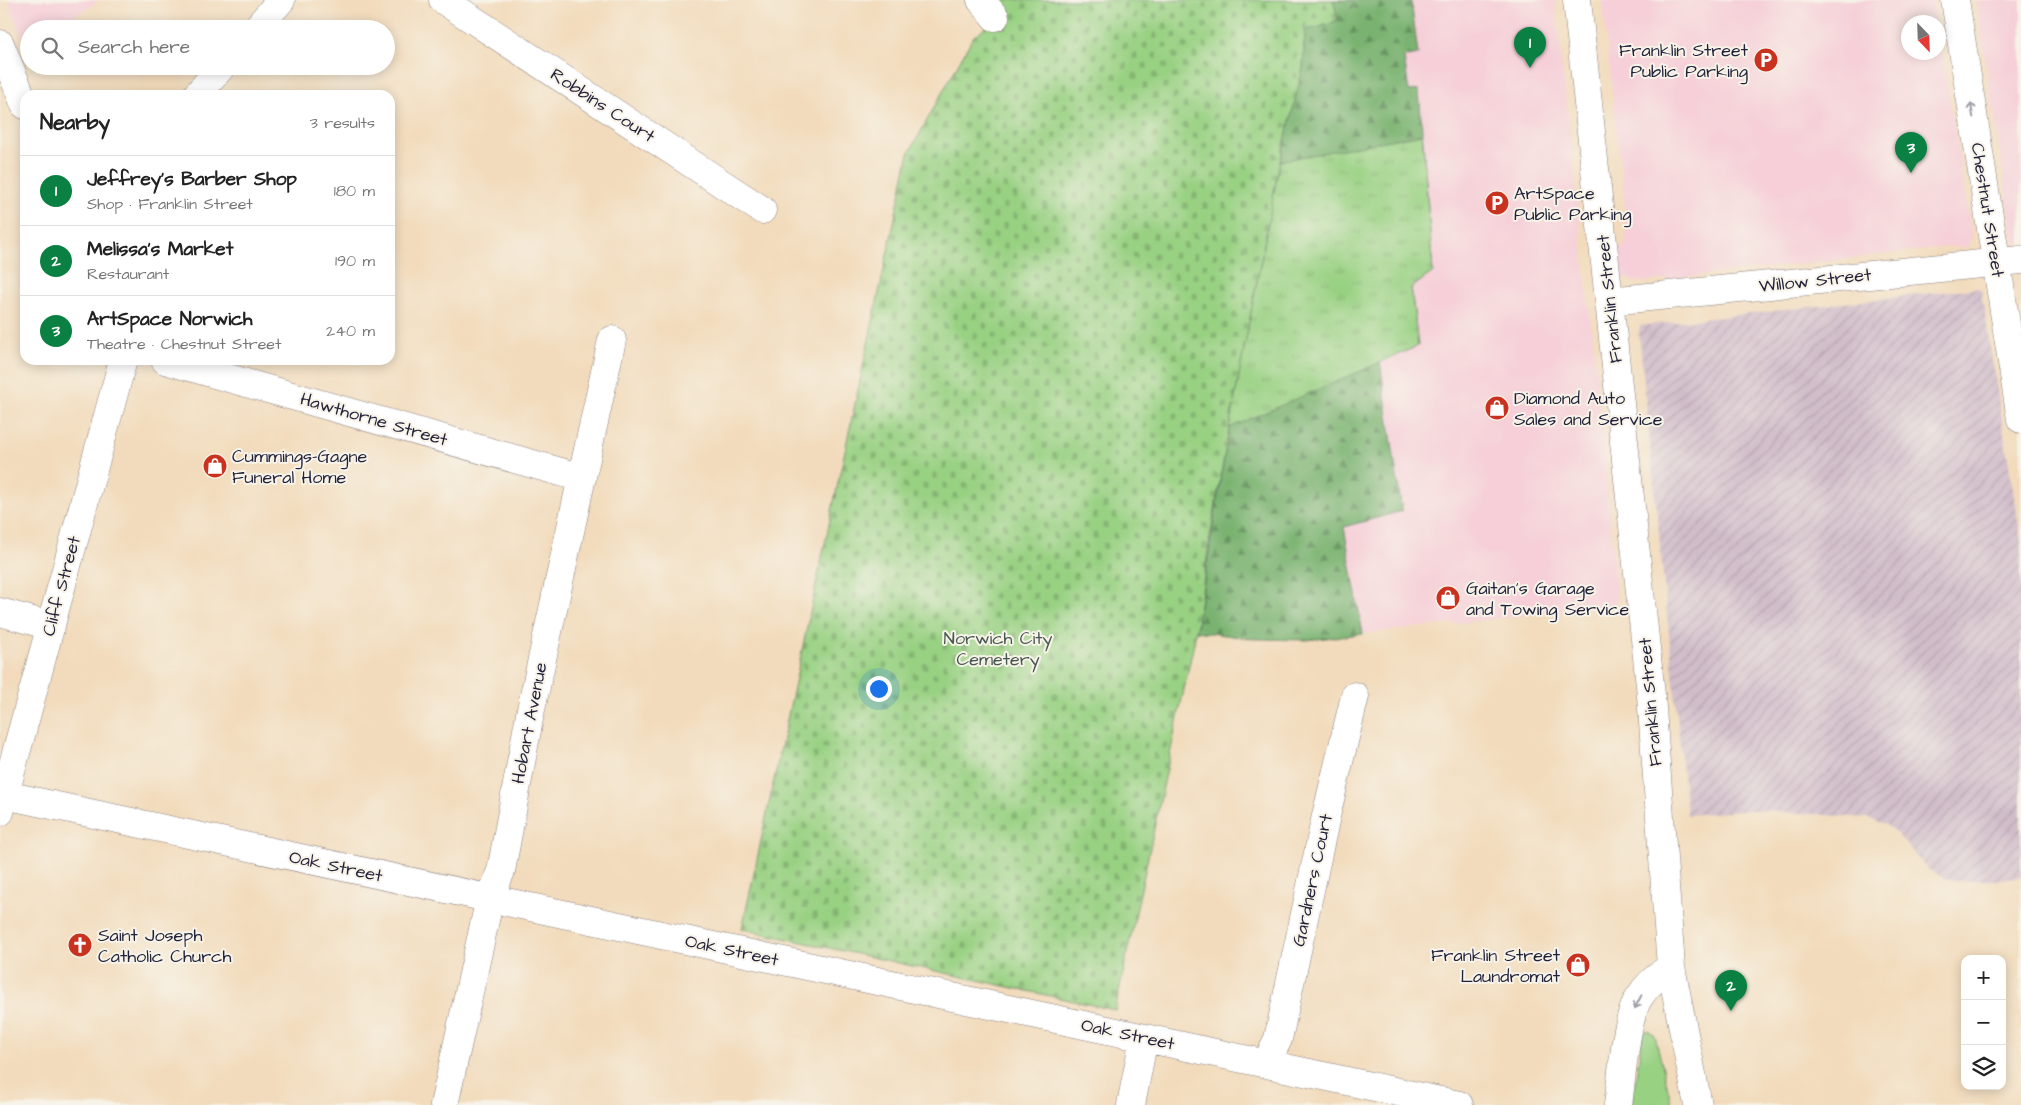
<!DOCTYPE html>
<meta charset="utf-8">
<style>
:root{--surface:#fff;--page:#f6f6f6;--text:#222;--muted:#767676;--line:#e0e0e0;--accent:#0b8043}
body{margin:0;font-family:"Architects Daughter",sans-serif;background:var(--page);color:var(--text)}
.controls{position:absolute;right:15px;bottom:15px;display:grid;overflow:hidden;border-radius:10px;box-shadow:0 2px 12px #0003}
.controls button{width:45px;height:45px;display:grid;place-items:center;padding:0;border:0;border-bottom:1px solid var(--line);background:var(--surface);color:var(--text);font:25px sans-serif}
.compass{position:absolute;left:1901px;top:15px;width:45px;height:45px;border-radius:50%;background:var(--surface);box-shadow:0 2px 12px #0003;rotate:157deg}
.you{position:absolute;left:878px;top:688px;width:18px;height:18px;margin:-12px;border:4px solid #fff;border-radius:50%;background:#1a73e8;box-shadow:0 0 0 8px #1a73e833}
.badge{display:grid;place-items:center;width:32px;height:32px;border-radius:50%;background:var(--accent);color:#fff;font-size:16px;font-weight:700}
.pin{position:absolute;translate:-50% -41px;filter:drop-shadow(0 1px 2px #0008)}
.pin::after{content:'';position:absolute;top:26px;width:18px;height:15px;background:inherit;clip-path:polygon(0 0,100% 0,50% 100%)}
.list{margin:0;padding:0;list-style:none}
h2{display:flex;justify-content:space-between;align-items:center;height:65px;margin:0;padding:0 20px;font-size:21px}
h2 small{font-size:16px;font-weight:400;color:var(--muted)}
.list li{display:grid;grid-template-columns:32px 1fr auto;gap:15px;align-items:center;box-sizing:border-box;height:70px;padding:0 20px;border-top:1px solid var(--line)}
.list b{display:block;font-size:19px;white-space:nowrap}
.list p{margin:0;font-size:16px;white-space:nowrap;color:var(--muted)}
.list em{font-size:16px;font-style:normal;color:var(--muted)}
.icon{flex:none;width:28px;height:28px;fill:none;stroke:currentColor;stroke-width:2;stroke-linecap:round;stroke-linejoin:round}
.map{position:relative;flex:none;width:2021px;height:1105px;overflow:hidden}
.search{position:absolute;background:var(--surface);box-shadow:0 2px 12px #0003;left:20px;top:20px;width:375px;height:55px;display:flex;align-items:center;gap:12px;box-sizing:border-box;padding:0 18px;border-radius:28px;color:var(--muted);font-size:19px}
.panel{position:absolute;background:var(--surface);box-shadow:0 2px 12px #0003;left:20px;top:90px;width:375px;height:275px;border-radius:15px}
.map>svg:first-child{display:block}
.built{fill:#f6cfd8}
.industrial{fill:url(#industrial-furrows)}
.green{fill:#99d183;stroke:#5e7a5f}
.forest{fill:url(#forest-firs);stroke:#4e6a56}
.cemetery{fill:url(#cemetery-stones);stroke:#5e7a5f}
.park{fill:url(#park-tufts);stroke:#5e7a5f}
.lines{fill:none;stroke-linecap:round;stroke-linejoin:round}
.minor-casing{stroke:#8a7e7c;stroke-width:29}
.minor{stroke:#fff;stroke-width:28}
.oneway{stroke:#9c9ca7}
.labels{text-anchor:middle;stroke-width:4;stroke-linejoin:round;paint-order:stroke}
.poi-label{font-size:18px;fill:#22223b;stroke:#f7f3e8;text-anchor:start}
.street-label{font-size:18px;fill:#22223b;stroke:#f7f3e8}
.park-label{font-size:18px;fill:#465751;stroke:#f7f3e8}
</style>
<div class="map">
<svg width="2021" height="1105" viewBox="0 0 2021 1105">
<defs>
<pattern id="industrial-furrows" width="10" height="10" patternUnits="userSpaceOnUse" patternTransform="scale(1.25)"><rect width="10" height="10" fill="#d1bdca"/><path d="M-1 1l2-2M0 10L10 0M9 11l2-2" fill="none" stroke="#b3a2ae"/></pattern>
<pattern id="forest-firs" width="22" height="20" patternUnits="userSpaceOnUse" patternTransform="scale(1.25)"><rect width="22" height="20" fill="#7ab371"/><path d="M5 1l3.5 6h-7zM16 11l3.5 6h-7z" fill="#64915e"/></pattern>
<pattern id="cemetery-stones" width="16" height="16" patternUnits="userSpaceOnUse" patternTransform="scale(1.25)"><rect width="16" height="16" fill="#99d183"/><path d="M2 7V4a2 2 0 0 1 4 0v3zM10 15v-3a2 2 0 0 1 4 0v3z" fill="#84b372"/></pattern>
<pattern id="park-tufts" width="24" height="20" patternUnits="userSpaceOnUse" patternTransform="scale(1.25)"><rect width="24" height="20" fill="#99d183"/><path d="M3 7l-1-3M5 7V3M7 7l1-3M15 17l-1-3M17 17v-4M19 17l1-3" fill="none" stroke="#84b372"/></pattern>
</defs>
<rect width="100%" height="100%" fill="#f7f3e8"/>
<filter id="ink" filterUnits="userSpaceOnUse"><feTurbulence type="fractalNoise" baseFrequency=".02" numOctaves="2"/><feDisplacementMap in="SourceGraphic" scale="10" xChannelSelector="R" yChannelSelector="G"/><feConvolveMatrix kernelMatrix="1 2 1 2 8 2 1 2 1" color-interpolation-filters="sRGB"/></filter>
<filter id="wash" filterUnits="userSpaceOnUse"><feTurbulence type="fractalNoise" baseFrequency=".0096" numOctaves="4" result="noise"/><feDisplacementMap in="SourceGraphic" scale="20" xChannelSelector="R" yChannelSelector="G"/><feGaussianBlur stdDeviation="1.12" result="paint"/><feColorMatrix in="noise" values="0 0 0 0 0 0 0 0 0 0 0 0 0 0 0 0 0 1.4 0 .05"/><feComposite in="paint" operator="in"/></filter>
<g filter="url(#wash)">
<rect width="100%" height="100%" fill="#f2dbbc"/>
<path class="built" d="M 7,0 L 100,0 L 69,19 L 43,29 L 29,29 L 29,34 L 22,37 Z
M 1333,0 L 1555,0 L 1603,434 L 1617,605 L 1307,640 L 1254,639 L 1196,631 L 1210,537 L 1229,428 L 1280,161 L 1303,67 L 1305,30 L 1338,19 Z
M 1602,0 L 1933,0 L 1936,22 L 1908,22 L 1908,52 L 1938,52 L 1939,35 L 1972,236 L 1970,244 L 1965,248 L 1957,246 L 1643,282 L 1634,282 L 1624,277 L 1619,273 L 1617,249 L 1623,247 L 1626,242 L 1625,210 Z
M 1976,0 L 2021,0 L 2021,244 L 2015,243 L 2013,237 Z"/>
<path class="industrial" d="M 1977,288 L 1981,290 L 2021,540 L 2021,876 L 1996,880 L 1959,881 L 1944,878 L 1929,870 L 1896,833 L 1885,824 L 1866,818 L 1756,810 L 1687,815 L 1639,333 L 1640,326 Z"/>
<path class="green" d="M 1649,1031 L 1655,1036 L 1672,1105 L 1631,1105 L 1643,1034 L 1644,1032 Z"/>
<path class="forest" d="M 1333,0 L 1411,0 L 1418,54 L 1404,57 L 1409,91 L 1419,90 L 1433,272 L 1411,288 L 1418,346 L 1380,361 L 1402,511 L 1344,527 L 1363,634 L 1307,640 L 1254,639 L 1196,631 L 1229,428 L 1280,161 L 1303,67 L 1305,30 L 1328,25 L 1338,19 Z"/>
<path class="cemetery" d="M 1001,0 L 1333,0 L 1338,19 L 1328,25 L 1305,30 L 1303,67 L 1280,161 L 1229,428 L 1210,537 L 1194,643 L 1115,1010 L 742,929 L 909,153 L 973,37 L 1007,9 Z"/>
<path class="park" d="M 1422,134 L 1433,272 L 1411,288 L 1418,346 L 1229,428 L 1280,161 Z"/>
</g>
<g filter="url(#ink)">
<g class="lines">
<defs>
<path id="minor" d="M 443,0 L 762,210
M 981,0 L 995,17
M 1577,0 L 1651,695 L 1671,967 L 1698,1105
M 1955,0 L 2021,419
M 256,29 L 281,0
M 0,44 L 25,105
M 197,95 L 222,66
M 1609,301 L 2021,260
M 165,360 L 582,478
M 0,612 L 51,626
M 5,795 L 1459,1105
M 0,812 L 123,360
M 1266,1064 L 1278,1039 L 1326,816 L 1355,696
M 444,1105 L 490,898 L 501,871 L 530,714 L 612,340
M 1131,1105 L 1144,1038
M 1618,1105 C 1622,1077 1625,1023 1638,999 C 1646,986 1658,975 1671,967"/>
</defs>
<use href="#minor" class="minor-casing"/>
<use href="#minor" class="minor"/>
</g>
<defs><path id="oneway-shaft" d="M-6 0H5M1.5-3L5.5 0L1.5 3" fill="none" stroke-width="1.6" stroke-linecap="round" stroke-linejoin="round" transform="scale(1.25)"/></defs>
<g class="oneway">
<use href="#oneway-shaft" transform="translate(1972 110) rotate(-99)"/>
<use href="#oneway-shaft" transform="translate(1638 1002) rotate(117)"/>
</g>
</g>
<defs>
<symbol id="parking-disc" viewBox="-11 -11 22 22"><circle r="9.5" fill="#c8321e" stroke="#f7f3e8"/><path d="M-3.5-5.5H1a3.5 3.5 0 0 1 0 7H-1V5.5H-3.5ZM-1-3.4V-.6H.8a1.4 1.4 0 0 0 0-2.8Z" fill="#fff"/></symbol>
<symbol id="shop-disc" viewBox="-11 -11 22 22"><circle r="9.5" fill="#c8321e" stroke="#f7f3e8"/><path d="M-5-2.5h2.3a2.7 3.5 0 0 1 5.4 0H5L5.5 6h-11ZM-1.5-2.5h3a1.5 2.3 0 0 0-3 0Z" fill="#fff"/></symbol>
<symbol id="church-disc" viewBox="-11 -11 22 22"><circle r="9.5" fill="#c8321e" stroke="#f7f3e8"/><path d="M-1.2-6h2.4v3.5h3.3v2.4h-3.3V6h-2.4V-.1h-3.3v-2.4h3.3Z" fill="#fff"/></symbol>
</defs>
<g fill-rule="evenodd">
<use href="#parking-disc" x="1752" y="46" width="28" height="28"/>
<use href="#parking-disc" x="1483" y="189" width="28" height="28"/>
<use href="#shop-disc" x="1483" y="394" width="28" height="28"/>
<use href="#shop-disc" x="201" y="452" width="28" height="28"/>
<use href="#shop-disc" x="1434" y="584" width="28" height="28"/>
<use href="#church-disc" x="66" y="931" width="28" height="28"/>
<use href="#shop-disc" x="1564" y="951" width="28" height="28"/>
</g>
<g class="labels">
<g class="poi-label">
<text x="1748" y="56" text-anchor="end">Franklin Street<tspan x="1748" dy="21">Public Parking</tspan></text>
<text x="1514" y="199">ArtSpace<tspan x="1514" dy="21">Public Parking</tspan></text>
<text x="1514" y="404">Diamond Auto<tspan x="1514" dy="21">Sales and Service</tspan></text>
<text x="232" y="462">Cummings–Gagne<tspan x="232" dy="21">Funeral Home</tspan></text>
<text x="1466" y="594">Gaitan's Garage<tspan x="1466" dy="21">and Towing Service</tspan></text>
<text x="98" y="941">Saint Joseph<tspan x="98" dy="21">Catholic Church</tspan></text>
<text x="1560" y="961" text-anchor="end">Franklin Street<tspan x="1560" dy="21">Laundromat</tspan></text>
</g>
<g class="street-label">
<text transform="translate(603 105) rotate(33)" y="6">Robbins Court</text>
<text transform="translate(1988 210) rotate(81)" y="6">Chestnut Street</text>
<text transform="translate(1815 280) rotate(-6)" y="6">Willow Street</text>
<text transform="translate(1609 299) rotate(-96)" y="6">Franklin Street</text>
<text transform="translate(374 419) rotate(16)" y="6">Hawthorne Street</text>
<text transform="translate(61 586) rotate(-75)" y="6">Cliff Street</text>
<text transform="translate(1650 702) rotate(-95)" y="6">Franklin Street</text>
<text transform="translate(529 723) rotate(-79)" y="6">Hobart Avenue</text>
<text transform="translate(336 866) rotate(12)" y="6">Oak Street</text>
<text transform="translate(1312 880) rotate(-78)" y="6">Gardners Court</text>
<text transform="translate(732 950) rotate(12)" y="6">Oak Street</text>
<text transform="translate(1128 1034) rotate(12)" y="6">Oak Street</text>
</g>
<g class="park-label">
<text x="998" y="644">Norwich City<tspan x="998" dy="21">Cemetery</tspan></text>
</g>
</g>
</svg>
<div class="controls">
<button>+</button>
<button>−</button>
<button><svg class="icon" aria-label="layers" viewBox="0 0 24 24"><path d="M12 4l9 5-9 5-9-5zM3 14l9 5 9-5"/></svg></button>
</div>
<svg class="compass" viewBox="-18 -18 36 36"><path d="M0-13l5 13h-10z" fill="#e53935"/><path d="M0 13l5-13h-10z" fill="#767676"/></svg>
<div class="you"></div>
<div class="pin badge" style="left:1530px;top:68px">1</div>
<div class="pin badge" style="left:1731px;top:1011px">2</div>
<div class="pin badge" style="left:1911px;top:173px">3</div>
<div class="search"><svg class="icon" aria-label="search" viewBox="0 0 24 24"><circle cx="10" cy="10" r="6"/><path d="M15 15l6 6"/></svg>Search here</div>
<section class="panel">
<h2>Nearby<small>3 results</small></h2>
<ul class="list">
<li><span class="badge">1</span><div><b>Jeffrey's Barber Shop</b><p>Shop · Franklin Street</p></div><em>180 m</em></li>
<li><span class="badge">2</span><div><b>Melissa's Market</b><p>Restaurant</p></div><em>190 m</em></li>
<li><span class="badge">3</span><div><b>ArtSpace Norwich</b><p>Theatre · Chestnut Street</p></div><em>240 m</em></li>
</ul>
</section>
</div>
